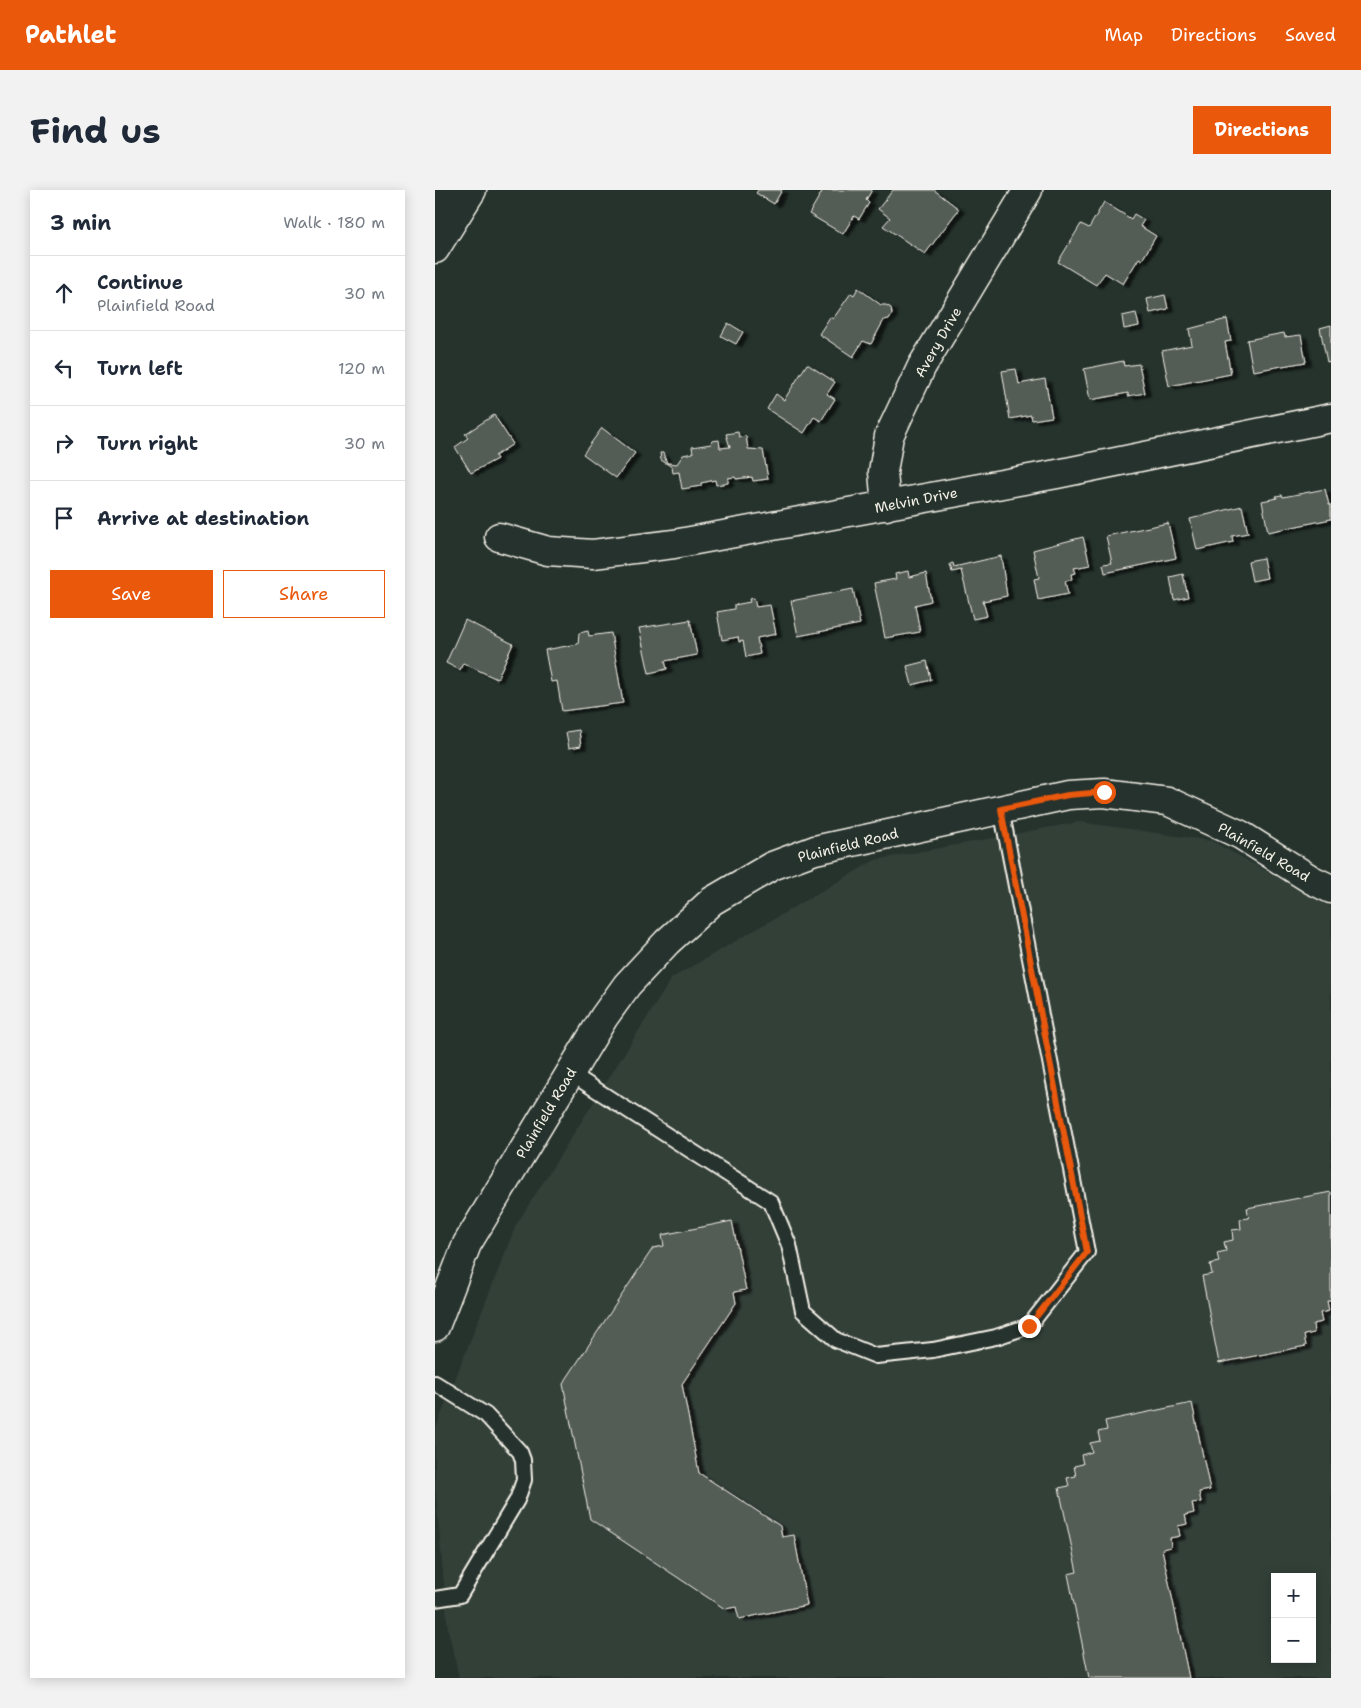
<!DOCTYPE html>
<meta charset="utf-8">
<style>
:root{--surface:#fff;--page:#f2f2f3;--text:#1f2937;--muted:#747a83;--line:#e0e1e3;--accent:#ea580c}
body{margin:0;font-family:"Shantell Sans",sans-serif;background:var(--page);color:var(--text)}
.controls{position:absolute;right:15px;bottom:15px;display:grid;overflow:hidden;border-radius:0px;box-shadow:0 2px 12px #0003}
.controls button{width:45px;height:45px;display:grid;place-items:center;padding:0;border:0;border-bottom:1px solid var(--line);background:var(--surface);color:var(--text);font:25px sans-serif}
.stop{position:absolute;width:15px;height:15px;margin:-11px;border:4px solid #ea580c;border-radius:50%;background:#fff}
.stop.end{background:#ea580c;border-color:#fff;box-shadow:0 1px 5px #0008}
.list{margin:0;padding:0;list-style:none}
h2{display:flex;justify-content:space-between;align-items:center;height:65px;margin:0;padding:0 20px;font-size:21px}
h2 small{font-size:16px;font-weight:400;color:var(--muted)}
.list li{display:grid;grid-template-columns:32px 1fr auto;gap:15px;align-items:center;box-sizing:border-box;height:75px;padding:0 20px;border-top:1px solid var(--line)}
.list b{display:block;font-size:19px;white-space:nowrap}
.list p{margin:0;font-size:16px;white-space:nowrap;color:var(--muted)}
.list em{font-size:16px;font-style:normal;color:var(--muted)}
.actions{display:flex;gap:10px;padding:15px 20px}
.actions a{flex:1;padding:11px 0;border:1px solid var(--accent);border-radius:0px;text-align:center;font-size:18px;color:var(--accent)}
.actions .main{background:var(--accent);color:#fff}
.icon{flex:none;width:28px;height:28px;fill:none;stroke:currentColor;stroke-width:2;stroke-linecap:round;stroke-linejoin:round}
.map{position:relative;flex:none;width:896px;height:1488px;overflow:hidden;border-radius:0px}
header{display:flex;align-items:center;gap:30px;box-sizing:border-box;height:70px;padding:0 25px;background:var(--accent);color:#fff}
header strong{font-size:24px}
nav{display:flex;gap:28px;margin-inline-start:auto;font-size:18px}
.intro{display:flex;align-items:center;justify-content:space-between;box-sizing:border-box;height:120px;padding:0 30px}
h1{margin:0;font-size:35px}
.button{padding:12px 22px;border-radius:0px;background:var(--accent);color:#fff;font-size:18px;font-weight:700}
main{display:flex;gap:30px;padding:0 30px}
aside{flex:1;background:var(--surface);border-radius:0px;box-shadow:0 2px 12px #0003}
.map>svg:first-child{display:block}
.built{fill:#333f39;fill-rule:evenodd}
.building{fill:#525c55;stroke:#f4f1e8;filter:url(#shadow)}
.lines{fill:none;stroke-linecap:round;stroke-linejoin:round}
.lane-casing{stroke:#f4f1e8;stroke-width:18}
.street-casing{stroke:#f4f1e8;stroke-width:31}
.highway-casing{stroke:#f4f1e8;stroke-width:31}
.lane{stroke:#26332d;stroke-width:14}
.street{stroke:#26332d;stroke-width:28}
.highway{stroke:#26332d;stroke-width:28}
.route{stroke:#ea580c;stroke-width:6}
.labels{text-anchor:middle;stroke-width:4.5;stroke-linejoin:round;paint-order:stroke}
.street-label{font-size:14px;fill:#f4f1e8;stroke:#26332d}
</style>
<header>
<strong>Pathlet</strong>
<nav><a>Map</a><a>Directions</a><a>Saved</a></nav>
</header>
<div class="intro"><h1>Find us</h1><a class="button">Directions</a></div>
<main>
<aside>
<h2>3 min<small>Walk · 180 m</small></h2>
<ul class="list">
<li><svg class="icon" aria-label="ahead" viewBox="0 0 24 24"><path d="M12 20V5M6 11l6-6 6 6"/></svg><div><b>Continue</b><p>Plainfield Road</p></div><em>30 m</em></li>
<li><svg class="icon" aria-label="left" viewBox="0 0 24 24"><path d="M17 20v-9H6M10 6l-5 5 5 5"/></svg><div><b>Turn left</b></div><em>120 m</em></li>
<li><svg class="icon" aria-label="right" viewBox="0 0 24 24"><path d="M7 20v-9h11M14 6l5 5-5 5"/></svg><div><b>Turn right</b></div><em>30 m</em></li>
<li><svg class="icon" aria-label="arrive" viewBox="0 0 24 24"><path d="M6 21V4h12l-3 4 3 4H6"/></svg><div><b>Arrive at destination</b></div></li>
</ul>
<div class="actions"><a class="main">Save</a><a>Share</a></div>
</aside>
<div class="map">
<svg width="896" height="1488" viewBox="0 0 896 1488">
<defs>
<filter id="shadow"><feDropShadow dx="5.5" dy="3" stdDeviation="1" flood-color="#0009"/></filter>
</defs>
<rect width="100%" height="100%" fill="#26332d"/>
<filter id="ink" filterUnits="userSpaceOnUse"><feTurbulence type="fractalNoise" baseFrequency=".02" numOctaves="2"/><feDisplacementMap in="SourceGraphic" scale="10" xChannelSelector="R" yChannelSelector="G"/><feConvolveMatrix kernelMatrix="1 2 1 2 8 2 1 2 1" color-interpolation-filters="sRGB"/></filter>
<g filter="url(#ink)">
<path class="built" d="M 644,632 L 777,651 L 896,717 L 896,1488 L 24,1488 L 13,1439 L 0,1293 L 0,1240 L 81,1035 L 237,788 L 440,670 ZM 840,1387 L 877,1387 L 877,1469 L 840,1469 Z"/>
<path class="building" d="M 323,0 L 347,0 L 339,14 L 321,3 Z
M 388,0 L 437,0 L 431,10 L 434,13 L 424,29 L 419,26 L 408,44 L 374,24 Z
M 458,0 L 499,0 L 524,19 L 490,64 L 448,36 L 455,28 L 443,19 Z
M 669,12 L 696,29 L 699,24 L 709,30 L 705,36 L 721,46 L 707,70 L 704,68 L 688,94 L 670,83 L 661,95 L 623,72 L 646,34 L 654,38 Z
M 423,98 L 446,115 L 451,115 L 456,118 L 457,124 L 454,129 L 449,130 L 436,154 L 428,151 L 418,167 L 384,144 L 395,127 L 398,129 L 416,103 L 419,105 Z
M 730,105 L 733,119 L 715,123 L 712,109 Z
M 701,123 L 704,136 L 689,139 L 687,126 Z
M 792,129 L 796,151 L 790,152 L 796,184 L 734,196 L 727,161 L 757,155 L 754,139 Z
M 293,133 L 308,142 L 301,154 L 286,146 Z
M 896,135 L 896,171 L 892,172 L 885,138 Z
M 849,143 L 850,147 L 866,145 L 871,172 L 818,181 L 812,150 Z
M 688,171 L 689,176 L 704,174 L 710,203 L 693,206 L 693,203 L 655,210 L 649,179 Z
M 372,174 L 400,192 L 392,204 L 400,209 L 386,231 L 379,227 L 369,243 L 332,219 L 341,204 L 349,210 Z
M 581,179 L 584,194 L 610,189 L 617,227 L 597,230 L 596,225 L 575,229 L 567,181 Z
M 59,225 L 78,254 L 60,266 L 62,269 L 36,283 L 20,257 L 33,248 L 30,244 Z
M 167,238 L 200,263 L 181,288 L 148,264 Z
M 303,242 L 304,247 L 311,246 L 313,259 L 328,260 L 333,289 L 318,291 L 317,287 L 301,289 L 300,287 L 293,288 L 293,293 L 281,295 L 280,290 L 266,293 L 266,296 L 247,299 L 244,282 L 238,283 L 237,277 L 226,270 L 225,263 L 228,263 L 232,273 L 242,274 L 248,265 L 258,263 L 257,257 L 276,254 L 277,251 L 284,250 L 285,258 L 295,257 L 291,244 Z
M 890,299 L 894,315 L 896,315 L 896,329 L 833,342 L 827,311 L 842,308 L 841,306 L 847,305 L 848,307 Z
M 807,316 L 813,343 L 797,346 L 798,352 L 762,360 L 755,329 Z
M 733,333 L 741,368 L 670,383 L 668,374 L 677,373 L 671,346 Z
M 648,347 L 655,375 L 639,378 L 641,383 L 636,384 L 637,390 L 630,391 L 633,404 L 603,410 L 599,389 L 604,388 L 598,360 Z
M 566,366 L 572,406 L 548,411 L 552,426 L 538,429 L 526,380 L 517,382 L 515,374 L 518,373 L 519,377 Z
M 828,368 L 832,388 L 817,391 L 813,371 Z
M 473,381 L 474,387 L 491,383 L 496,411 L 480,415 L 485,442 L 450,448 L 439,393 L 461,389 L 460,384 Z
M 748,384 L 753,407 L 739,410 L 735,387 Z
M 418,399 L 425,434 L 363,446 L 356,411 Z
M 319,408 L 321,417 L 335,415 L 341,444 L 322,448 L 325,464 L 311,467 L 308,451 L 304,452 L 303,447 L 287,450 L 282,422 L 299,419 L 299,415 L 315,412 L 314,409 Z
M 30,430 L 78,454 L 62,489 L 28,473 L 25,480 L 11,473 Z
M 255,430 L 262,465 L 230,471 L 232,479 L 214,483 L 204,438 Z
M 153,441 L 154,446 L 176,443 L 188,513 L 127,521 L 122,491 L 116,492 L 110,460 L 143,454 L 144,443 Z
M 492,471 L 496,490 L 477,495 L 472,476 Z
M 144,540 L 146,556 L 134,558 L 131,542 Z
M 896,1002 L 896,1111 L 892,1111 L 894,1121 L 885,1123 L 887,1132 L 878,1134 L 879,1143 L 869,1145 L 871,1156 L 784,1173 L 767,1086 L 777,1084 L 775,1074 L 784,1072 L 782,1063 L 791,1061 L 789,1052 L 798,1050 L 797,1040 L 806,1039 L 805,1029 L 814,1028 L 812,1018 Z
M 297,1031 L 311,1100 L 299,1102 L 301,1113 L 247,1194 L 264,1283 L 345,1336 L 347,1347 L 359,1345 L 372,1415 L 304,1429 L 301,1417 L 290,1419 L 155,1329 L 128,1194 L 218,1058 L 229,1056 L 227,1045 Z
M 757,1213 L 775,1300 L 764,1302 L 766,1312 L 757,1313 L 759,1323 L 750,1325 L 752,1334 L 743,1336 L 745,1346 L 735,1348 L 736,1357 L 727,1359 L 754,1488 L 654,1488 L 633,1384 L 642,1382 L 624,1298 L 634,1296 L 632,1288 L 641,1286 L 639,1276 L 648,1274 L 646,1265 L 657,1262 L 655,1253 L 665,1251 L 663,1242 L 672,1240 L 670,1231 Z"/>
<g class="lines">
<defs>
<path id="lane" d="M 135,883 L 336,1012 L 354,1055 L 368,1121 L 401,1150 L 441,1166 L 498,1160 L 561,1147 L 594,1136 L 652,1062 L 566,619
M 0,1193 L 51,1225 L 85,1262 L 88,1270 L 89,1290 L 82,1310 L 25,1405 L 0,1409"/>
<path id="street" d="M 451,316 L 448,282 L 454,246 L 487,176 L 593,0
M 64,347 L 113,361 L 158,364 L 239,354 L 622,284 L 896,228
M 0,1137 L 32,1054 L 169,827 L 192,795 L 232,752 L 277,711 L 337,676 L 380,660 L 633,605 L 669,603 L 732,611 L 806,645 L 877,690 L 896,699"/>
<path id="highway" d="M 0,23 L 12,0
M 0,59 L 37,0"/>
</defs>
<use href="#lane" class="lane-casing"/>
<use href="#street" class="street-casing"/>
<use href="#highway" class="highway-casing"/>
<use href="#lane" class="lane"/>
<use href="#street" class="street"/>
<use href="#highway" class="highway"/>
</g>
</g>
<g class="lines" filter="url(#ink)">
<path class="route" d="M 594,1136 L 652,1062 L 566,619 L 633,605 L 669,602"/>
</g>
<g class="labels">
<g class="street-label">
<text transform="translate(503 152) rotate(-60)" y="5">Avery Drive</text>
<text transform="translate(481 310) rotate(-11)" y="5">Melvin Drive</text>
<text transform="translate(413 655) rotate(-14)" y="5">Plainfield Road</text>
<text transform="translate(829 662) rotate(30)" y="5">Plainfield Road</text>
<text transform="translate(111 923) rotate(-59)" y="5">Plainfield Road</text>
</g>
</g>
</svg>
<div class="controls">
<button>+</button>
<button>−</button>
</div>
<div class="stop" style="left:669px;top:602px"></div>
<div class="stop end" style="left:594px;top:1136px"></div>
</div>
</main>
